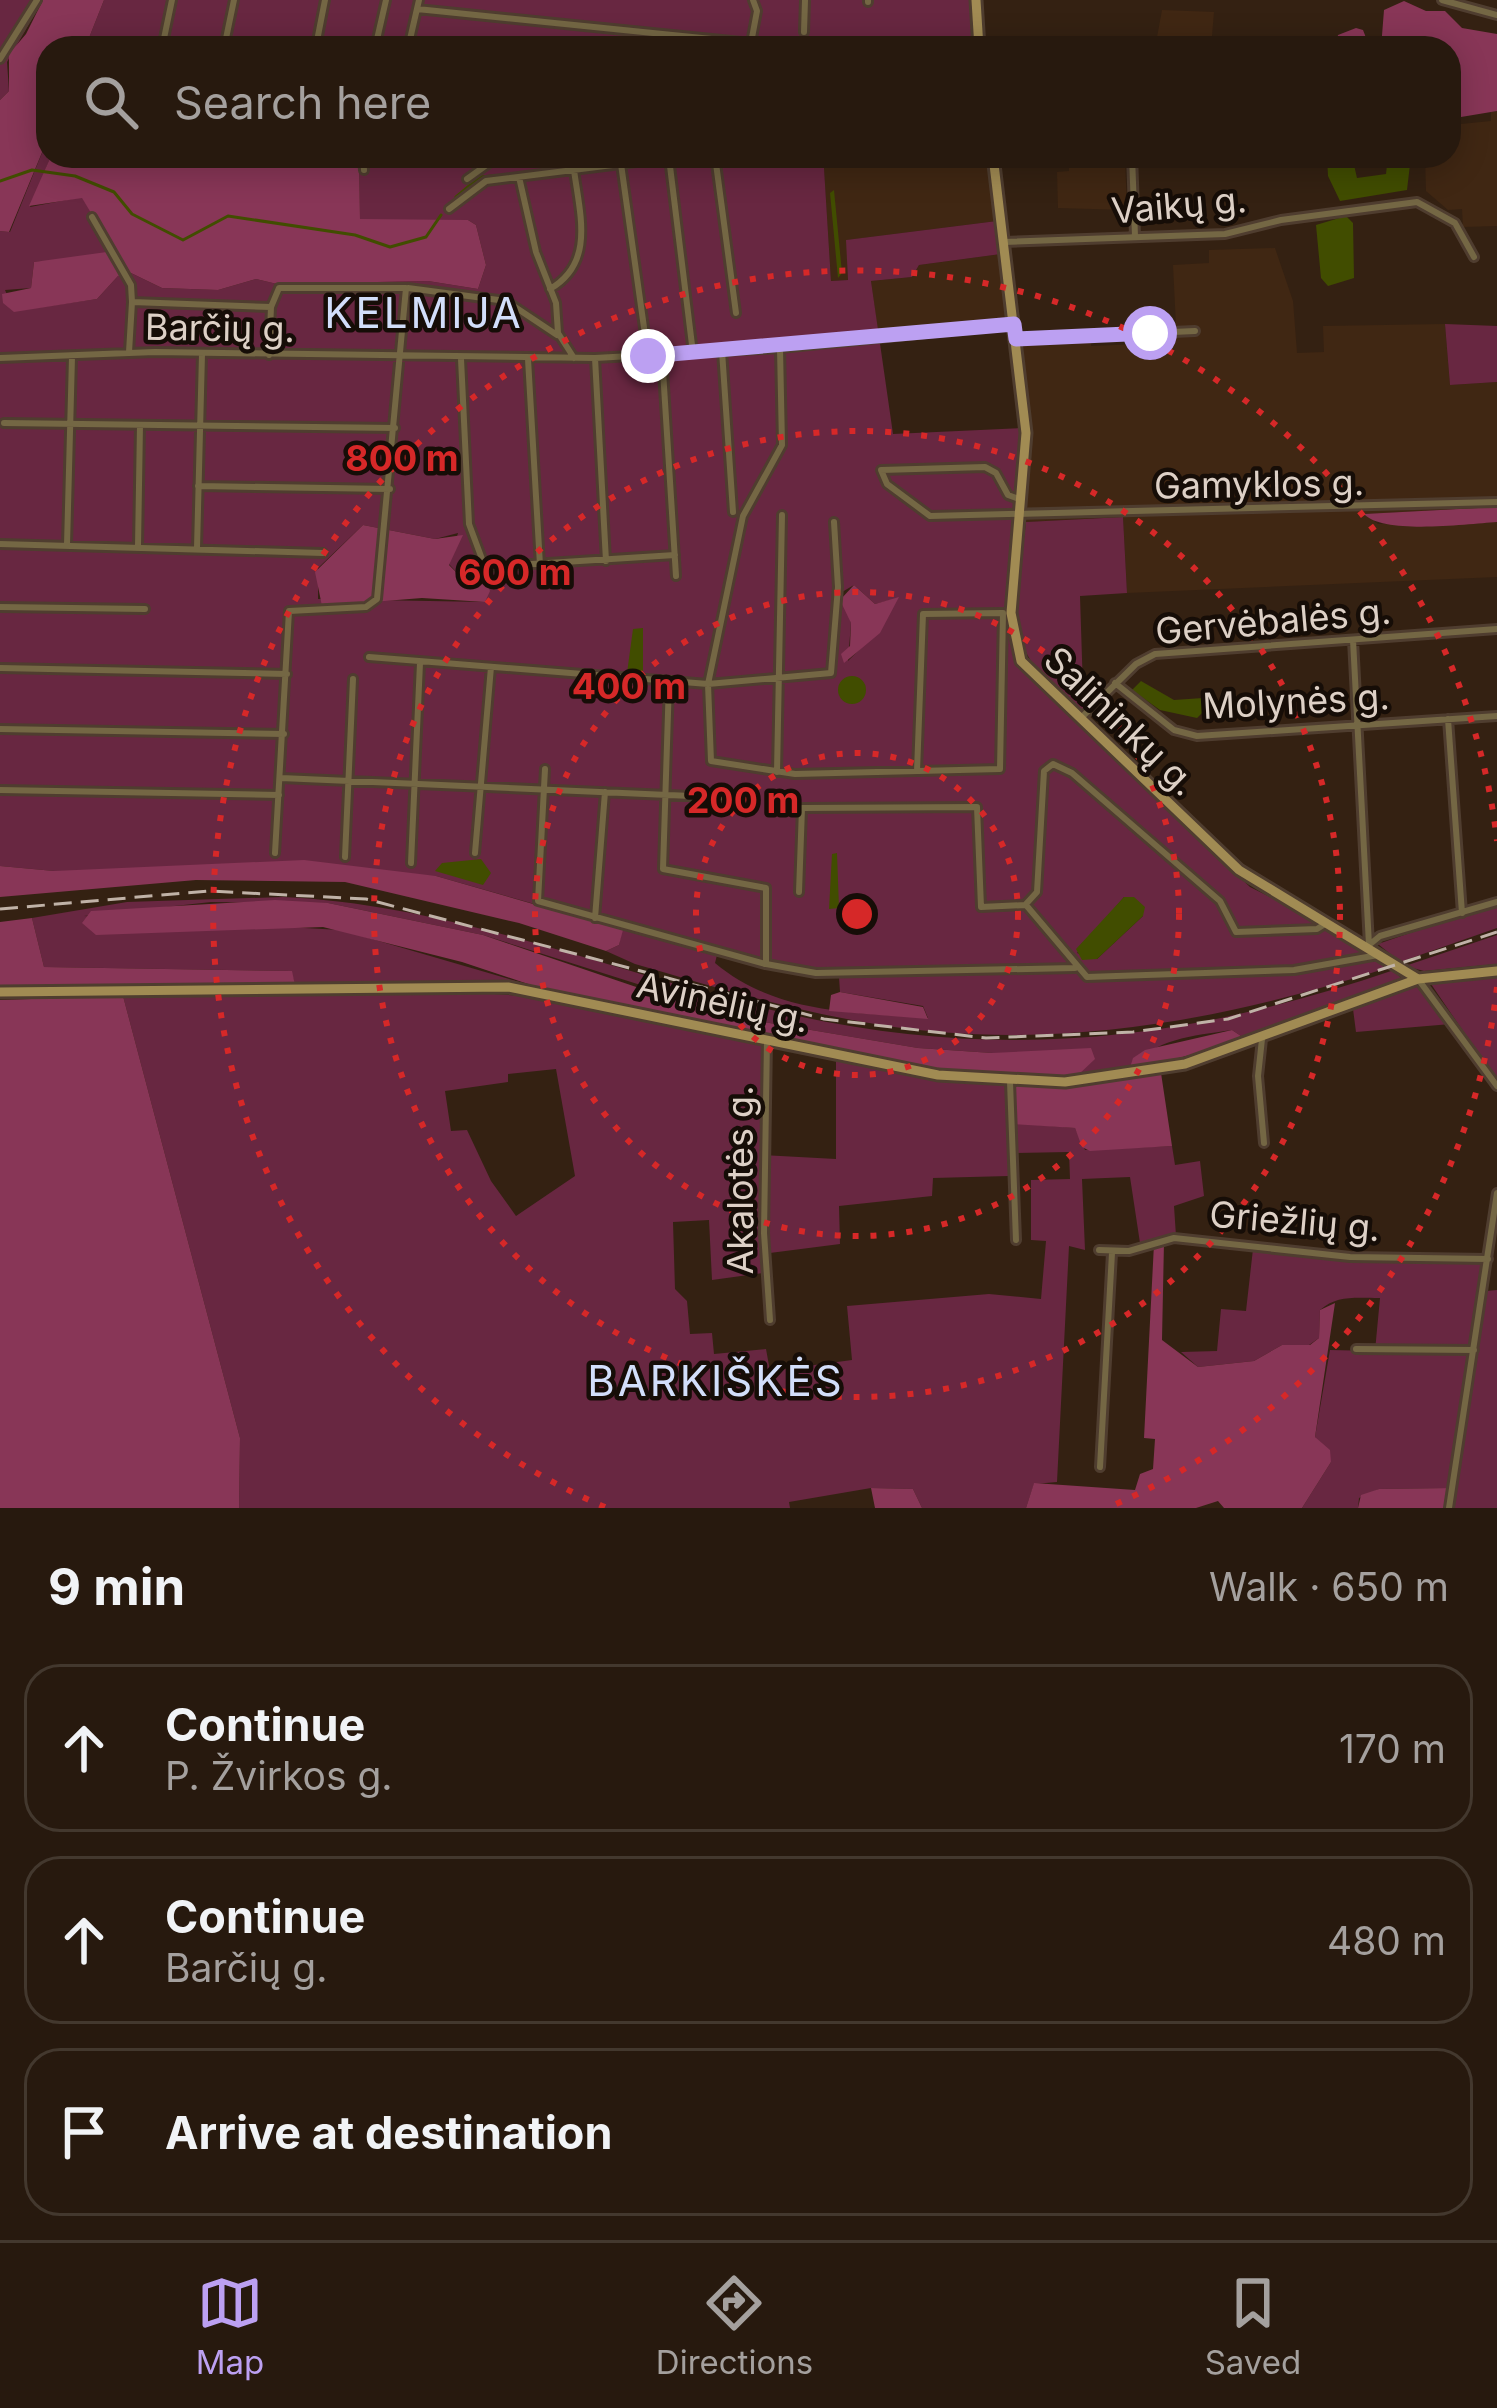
<!DOCTYPE html>
<meta charset="utf-8">
<style>
:root{--surface:#27190e;--page:#33261c;--text:#f1f3f6;--muted:#a4a09e;--line:#43382e;--accent:#bca0f2}
body{margin:0;font-family:Inter,sans-serif;background:var(--page);color:var(--text)}
.stop{position:absolute;width:36px;height:36px;margin:-27px;border:9px solid #bca0f2;border-radius:50%;background:#fff}
.stop.end{background:#bca0f2;border-color:#fff;box-shadow:0 3px 12px #0008}
.list{margin:0;padding:0;list-style:none}
h2{display:flex;justify-content:space-between;align-items:center;height:156px;margin:0;padding:0 48px;font-size:51px}
h2 small{font-size:39px;font-weight:400;color:var(--muted)}
.list li{display:grid;grid-template-columns:78px 1fr auto;gap:36px;align-items:center;box-sizing:border-box;height:168px;margin:0 24px 24px;padding:0 24px;border:3px solid var(--line);border-radius:36px}
.list b{display:block;font-size:45px;white-space:nowrap}
.list p{margin:0;font-size:39px;white-space:nowrap;color:var(--muted)}
.list em{font-size:39px;font-style:normal;color:var(--muted)}
.icon{flex:none;width:66px;height:66px;fill:none;stroke:currentColor;stroke-width:2;stroke-linecap:round;stroke-linejoin:round}
.map{position:relative;flex:none;width:1497px;height:1508px;overflow:hidden}
.search{position:absolute;background:var(--surface);box-shadow:0 6px 30px #0003;left:36px;right:36px;top:36px;height:132px;display:flex;align-items:center;gap:30px;box-sizing:border-box;padding:0 42px;border-radius:36px;color:var(--muted);font-size:45px}
.sheet{height:732px;background:var(--surface)}
nav{display:flex;justify-content:space-around;align-items:center;box-sizing:border-box;height:168px;border-top:3px solid var(--line);background:var(--surface);font-size:33px;color:var(--muted)}
nav a{display:grid;justify-items:center;gap:6px}
nav .on{color:var(--accent)}
.map>svg:first-child{display:block}
.built{fill:#402713}
.green{fill:#682741;fill-rule:evenodd}
.forest{fill:#883657}
.water{fill:#414d00}
.lines{fill:none;stroke-linecap:round;stroke-linejoin:round}
.stream{stroke:#414d00;stroke-width:3}
.minor-casing{stroke:#4f3d2f;stroke-width:12}
.secondary-casing{stroke:#4f3d2f;stroke-width:15}
.minor{stroke:#746744;stroke-width:6}
.secondary{stroke:#a18b53;stroke-width:9}
.rail{stroke:#c0b2a7;stroke-width:3;stroke-dasharray:18 9;stroke-linecap:butt}
.route{stroke:#bca0f2;stroke-width:15}
.ring{fill:none;stroke:#d62828;stroke-width:6;stroke-dasharray:6 12}
.labels{text-anchor:middle;stroke-width:9;stroke-linejoin:round;paint-order:stroke}
.street-label{font-size:36px;fill:#ddd0c6;stroke:#160d07}
.quarter-label{font-size:42px;letter-spacing:3px;fill:#d2defa;stroke:#160d07}
.centre{fill:#d62828;stroke:#160d07;stroke-width:6}
.ring-label{font-size:36px;text-anchor:middle;font-weight:bold;fill:#d62828;stroke:#160d07;stroke-width:9;stroke-linejoin:round;paint-order:stroke}
</style>
<div class="map">
<svg width="1497" height="1508" viewBox="0 0 1497 1508">
<rect width="100%" height="100%" fill="#342112"/>
<path class="built" d="M 1162,10 L 1214,12 L 1211,48 L 1155,48 Z
M 1497,111 L 1497,226 L 1463,227 L 1462,209 L 1448,210 L 1426,191 L 1425,156 L 1449,156 L 1451,125 L 1491,121 L 1491,112 Z
M 803,156 L 989,156 L 997,221 L 847,240 L 848,280 L 831,281 L 824,169 L 803,168 Z
M 1125,156 L 1127,210 L 1058,208 L 1057,172 L 1069,171 L 1069,159 Z
M 1275,248 L 1293,301 L 1297,353 L 1324,352 L 1323,326 L 1445,324 L 1450,385 L 1497,382 L 1497,507 L 1365,514 L 1378,524 L 1497,522 L 1497,577 L 1127,593 L 1123,517 L 1026,522 L 1031,443 L 1023,345 L 1091,339 L 1091,346 L 1139,344 L 1138,328 L 1176,326 L 1173,265 L 1209,263 L 1209,250 Z
M 1001,254 L 1008,315 L 1003,321 L 878,333 L 871,281 L 912,277 L 919,265 Z"/>
<path class="green" d="M 0,0 L 43,0 L 7,62 L 9,91 L 0,100 Z
M 104,0 L 970,0 L 975,48 L 145,48 L 100,39 L 96,48 L 85,48 Z
M 48,138 L 51,156 L 30,207 L 82,197 L 115,249 L 103,257 L 34,262 L 31,288 L 5,290 L 14,311 L 97,299 L 118,276 L 131,273 L 162,288 L 218,290 L 256,279 L 277,284 L 428,281 L 478,289 L 486,265 L 476,225 L 468,220 L 360,220 L 359,156 L 803,156 L 804,168 L 824,168 L 831,281 L 848,280 L 846,240 L 997,221 L 1001,254 L 919,265 L 912,277 L 871,281 L 893,434 L 1022,428 L 1010,636 L 1025,673 L 1250,887 L 1357,941 L 1390,967 C 1223,1021 1051,1053 875,1024 C 794,1011 714,987 635,964 L 606,951 L 619,945 L 622,929 L 436,876 L 54,871 L 0,866 L 0,231 L 10,232 ZM 363,525 L 435,539 L 458,533 L 449,564 L 460,576 L 489,582 L 485,602 L 318,599 L 318,568 ZM 854,585 L 875,604 L 891,600 L 883,626 L 848,661 L 851,623 L 842,592 ZM 1124,897 L 1143,916 L 1097,959 L 1077,953 ZM 717,955 L 839,977 L 840,992 L 923,1006 L 928,1018 C 852,1012 776,1014 715,963 Z
M 1445,324 L 1497,326 L 1497,382 L 1450,385 Z
M 1123,517 L 1127,593 L 1080,596 L 1084,721 C 1001,643 1014,629 1026,522 Z
M 283,897 C 440,904 592,963 743,1003 C 976,1064 1168,1047 1394,970 L 1401,978 L 1247,1040 L 1232,1030 C 1192,1036 1154,1038 1129,1071 L 1076,1077 L 992,1053 L 918,1048 L 751,1020 L 483,935 L 328,903 L 211,902 L 84,916 L 341,930 L 540,988 L 479,983 L 295,985 L 291,971 L 44,967 L 32,918 L 127,902 Z
M 1497,903 L 1497,928 L 1400,962 L 1378,944 Z
M 1497,935 L 1497,964 L 1424,971 L 1405,966 Z
M 1497,975 L 1497,1081 L 1431,984 Z
M 1416,986 L 1451,1024 L 1356,1032 L 1353,1009 Z
M 431,990 L 557,998 L 765,1042 L 762,1155 L 836,1159 L 836,1057 L 920,1075 L 1012,1086 L 1013,1123 L 1075,1128 L 1085,1150 L 1172,1146 L 1175,1165 L 1200,1161 L 1204,1196 L 1174,1206 L 1176,1236 L 1140,1243 L 1130,1177 L 1082,1179 L 1085,1250 L 1069,1246 L 1057,1482 L 1034,1484 L 1026,1508 L 922,1508 L 913,1489 L 871,1488 L 789,1502 L 790,1508 L 239,1508 L 240,1438 L 123,996 ZM 556,1069 L 575,1176 L 516,1216 L 491,1181 L 467,1130 L 451,1131 L 445,1091 L 508,1082 L 508,1074 ZM 1069,1152 L 1070,1179 L 1031,1180 L 1031,1240 L 1046,1241 L 1041,1299 L 989,1294 L 847,1306 L 852,1360 L 770,1371 L 766,1349 L 714,1354 L 712,1333 L 690,1334 L 687,1301 L 675,1289 L 673,1222 L 709,1220 L 712,1280 L 763,1273 L 762,1254 L 840,1244 L 839,1206 L 932,1196 L 933,1178 L 1009,1176 L 1009,1153 Z
M 1253,1249 L 1484,1262 L 1450,1488 L 1379,1489 L 1359,1498 L 1358,1508 L 1302,1508 L 1331,1462 L 1315,1437 L 1330,1350 L 1375,1351 L 1380,1298 C 1355,1298 1337,1295 1320,1310 L 1319,1338 L 1309,1345 L 1282,1345 L 1254,1361 L 1198,1367 L 1181,1352 L 1217,1351 L 1221,1309 L 1246,1311 Z
M 1497,1290 L 1497,1508 L 1451,1508 L 1486,1291 Z"/>
<path class="forest" d="M 43,0 L 104,0 L 85,48 L 48,48 L 48,138 L 9,232 L 0,231 L 0,100 L 9,91 L 9,54 L 26,34 Z
M 1404,1 L 1426,11 L 1445,11 L 1462,28 L 1497,34 L 1497,111 L 1455,118 L 1452,141 L 1449,48 L 1381,48 L 1384,10 Z
M 1356,28 L 1363,30 L 1370,48 L 1335,48 L 1338,35 Z
M 51,156 L 359,156 L 360,219 L 468,220 L 476,225 L 486,265 L 478,289 L 428,281 L 277,284 L 256,279 L 218,290 L 162,288 L 131,273 L 118,276 L 97,299 L 14,312 L 3,303 L 2,294 L 31,288 L 34,262 L 114,251 L 82,198 L 29,206 Z
M 1497,507 L 1497,522 C 1467,524 1383,535 1364,514 Z
M 363,525 L 435,539 L 463,535 L 449,565 L 460,576 L 485,578 L 490,591 L 485,602 L 422,598 L 322,606 L 315,572 Z
M 854,585 L 875,604 L 899,597 L 880,633 L 844,663 L 841,654 L 850,646 L 851,623 L 840,600 Z
M 304,860 L 436,876 L 623,930 L 619,945 L 606,951 L 519,923 L 345,882 L 196,880 L 0,897 L 0,866 L 54,871 Z
M 275,900 L 328,903 L 483,935 L 651,992 L 695,996 L 751,1020 L 918,1048 L 992,1053 L 1091,1048 L 1095,1059 L 1076,1077 L 935,1071 L 540,988 L 462,962 L 323,927 L 96,935 L 82,923 L 91,911 Z
M 32,918 L 44,967 L 292,971 L 295,985 L 0,986 L 0,922 Z
M 840,992 L 923,1007 L 928,1019 L 829,1011 L 831,995 Z
M 123,996 L 240,1438 L 239,1508 L 0,1508 L 0,1000 Z
M 1232,1030 L 1247,1040 L 1129,1071 L 1133,1058 L 1145,1050 Z
M 1161,1073 L 1172,1146 L 1090,1151 L 1082,1147 L 1075,1128 L 1013,1124 L 1012,1086 L 1095,1083 Z
M 1164,1242 L 1162,1340 L 1198,1367 L 1254,1361 L 1282,1345 L 1310,1345 L 1319,1338 L 1320,1310 L 1335,1303 L 1315,1437 L 1330,1450 L 1331,1462 L 1302,1508 L 1224,1508 L 1218,1501 L 1196,1508 L 1026,1508 L 1034,1483 L 1135,1490 L 1140,1474 L 1153,1469 L 1155,1439 L 1144,1438 L 1154,1244 Z
M 871,1488 L 913,1489 L 922,1508 L 875,1508 Z
M 1450,1488 L 1446,1508 L 1358,1508 L 1361,1495 L 1379,1489 Z"/>
<path class="water" d="M 1327,156 L 1352,156 L 1357,178 L 1386,174 L 1388,156 L 1411,156 L 1407,190 L 1340,201 L 1328,176 Z
M 834,190 L 842,273 L 838,278 L 830,193 Z
M 1346,216 L 1353,223 L 1354,278 L 1328,286 L 1321,278 L 1316,225 Z
M 643,628 L 643,672 L 627,673 L 633,629 Z
M838 690a14 14 0 1 1 28 0a14 14 0 1 1-28 0Z
M 1141,681 L 1174,700 L 1203,698 L 1208,707 L 1197,718 L 1160,710 L 1132,690 Z
M 837,853 L 839,908 L 829,909 L 832,854 Z
M 481,859 L 491,873 L 483,885 L 435,871 L 442,863 Z
M 1124,897 L 1134,897 L 1145,907 L 1143,916 L 1097,959 L 1082,960 L 1076,949 Z"/>
<g class="lines">
<path class="stream" d="M 529,173 L 650,156
M 0,181 L 32,170 L 75,176 L 114,192 L 132,214 L 183,240 L 228,216 L 355,235 L 390,247 L 426,237 L 441,215
M 456,197 L 480,177 L 519,174"/>
<defs>
<path id="minor" d="M 1442,0 L 1497,15
M 868,2 L 868,0
M 417,9 L 751,43 L 751,48
M 804,32 L 805,0
M 751,43 L 757,11 L 753,0
M 316,46 L 325,0
M 162,48 L 172,0
M 224,48 L 234,0
M 375,48 L 386,0
M 408,48 L 419,0
M 0,59 L 37,0
M 363,156 L 364,170
M 715,156 L 736,313
M 1132,156 L 1135,236
M 669,158 L 693,353
M 621,164 L 648,356
M 519,177 L 536,252 L 556,303 L 558,333 L 574,358
M 467,179 L 499,156
M 449,209 L 486,181 L 684,156
M 92,217 L 131,285 L 132,302 L 271,307 L 279,288 L 406,288 L 377,599 L 366,607 L 289,611 L 275,853
M 1004,242 L 1225,234 L 1281,220 L 1417,202 L 1455,223 L 1474,257
M 408,288 L 506,301 L 557,335
M 550,289 C 595,263 580,215 574,170
M 1016,339 L 1195,331
M 722,351 L 733,512
M 129,352 L 132,302
M 269,355 L 271,307
M 662,355 L 676,576
M 0,358 L 155,352 L 595,358 L 780,348 L 1014,324
M 595,358 L 606,561
M 461,359 L 469,524 L 485,567 L 675,555
M 528,359 L 540,565
M 4,423 L 395,428
M 198,486 L 390,489
M 1019,499 L 1008,495 L 996,473 L 985,467 L 881,470 L 887,484 L 930,516 L 1497,502
M 834,522 L 838,587 L 831,673 L 708,684 L 711,761 L 795,774 L 1000,769 L 1003,613
M 0,544 L 323,553
M 67,545 L 72,357
M 138,546 L 140,425
M 197,548 L 202,354
M 0,607 L 145,609
M 1353,640 L 1369,945
M 369,657 L 708,684 L 743,516 L 782,445 L 780,348
M 0,668 L 287,674
M 669,682 L 663,869 L 766,888 L 766,964 L 816,973 L 1075,968
M 1115,683 L 1174,730 L 1197,736 L 1497,716
M 1082,717 L 1136,664 L 1155,654 L 1497,629
M 1448,719 L 1462,913
M 0,729 L 284,734
M 545,769 L 538,901 L 765,964
M 917,771 L 923,614 L 1002,613
M 777,772 L 782,515
M 281,778 L 737,798
M 0,790 L 279,795
M 475,853 L 491,667
M 345,857 L 353,679
M 411,863 L 420,663
M 799,892 L 802,808 L 977,807 L 981,907 L 1026,905 L 1087,977 L 1294,970 L 1378,955
M 1026,904 L 1037,892 L 1044,771 L 1053,764 L 1072,773 L 1220,901 L 1236,932 L 1317,929 L 1325,924
M 595,918 L 605,792
M 1369,945 L 1380,936 L 1497,902
M 1418,979 L 1497,1086
M 767,1039 L 764,1233 L 770,1320
M 1262,1039 L 1258,1076 L 1264,1143
M 1010,1082 L 1016,1240
M 1099,1250 L 1129,1251 L 1174,1238 L 1350,1257 L 1488,1259
M 1356,1349 L 1474,1350
M 1100,1467 L 1112,1253
M 1449,1508 L 1497,1193"/>
<path id="secondary" d="M 976,0 L 979,48
M 993,156 L 1026,433 L 1011,613 L 1021,661 L 1239,870 L 1418,979
M 0,992 L 508,987 L 938,1075 L 1065,1082 L 1185,1064 L 1418,979 L 1497,971"/>
</defs>
<use href="#minor" class="minor-casing"/>
<use href="#secondary" class="secondary-casing"/>
<use href="#minor" class="minor"/>
<use href="#secondary" class="secondary"/>
<path class="rail" d="M 0,909 L 208,891 L 366,899 L 824,1019 L 986,1038 L 1133,1032 L 1228,1019 L 1497,932"/>
</g>
<g class="lines">
<path class="route" d="M 648,356 L 1014,324 L 1016,339 L 1150,333"/>
</g>
<g class="ring">
<circle cx="857" cy="914" r="161"/>
<circle cx="857" cy="914" r="322"/>
<circle cx="857" cy="914" r="483"/>
<path d="M1497 987A644 644 0 0 1 1109 1507M605 1507A644 644 0 1 1 1497 841"/>
</g>
<g class="labels">
<g class="street-label">
<text transform="translate(1179 205) rotate(-5)" y="13">Vaikų g.</text>
<text transform="translate(220 328) rotate(1)" y="13">Barčių g.</text>
<text transform="translate(1259 484) rotate(-1)" y="13">Gamyklos g.</text>
<text transform="translate(1273 621) rotate(-5)" y="13">Gervėbalės g.</text>
<text transform="translate(1296 701) rotate(-3)" y="13">Molynės g.</text>
<text transform="translate(1121 721) rotate(44)" y="13">Salininkų g.</text>
<text transform="translate(723 1002) rotate(12)" y="13">Avinėlių g.</text>
<text transform="translate(740 1180) rotate(-90)" y="13">Akalotės g.</text>
<text transform="translate(1295 1221) rotate(5)" y="13">Griežlių g.</text>
</g>
<g class="quarter-label">
<text x="424" y="328">KELMIJA</text>
<text x="716" y="1396">BARKIŠKĖS</text>
</g>
</g>
<circle cx="857" cy="914" r="18" class="centre"/>
<g class="ring-label">
<text x="402" y="471">800 m</text>
<text x="515" y="585">600 m</text>
<text x="629" y="699">400 m</text>
<text x="743" y="813">200 m</text>
</g>
</svg>
<div class="stop" style="left:1150px;top:333px"></div>
<div class="stop end" style="left:648px;top:356px"></div>
<div class="search"><svg class="icon" aria-label="search" viewBox="0 0 24 24"><circle cx="10" cy="10" r="6"/><path d="M15 15l6 6"/></svg>Search here</div>
</div>
<section class="sheet">
<h2>9 min<small>Walk · 650 m</small></h2>
<ul class="list">
<li><svg class="icon" aria-label="ahead" viewBox="0 0 24 24"><path d="M12 20V5M6 11l6-6 6 6"/></svg><div><b>Continue</b><p>P. Žvirkos g.</p></div><em>170 m</em></li>
<li><svg class="icon" aria-label="ahead" viewBox="0 0 24 24"><path d="M12 20V5M6 11l6-6 6 6"/></svg><div><b>Continue</b><p>Barčių g.</p></div><em>480 m</em></li>
<li><svg class="icon" aria-label="arrive" viewBox="0 0 24 24"><path d="M6 21V4h12l-3 4 3 4H6"/></svg><div><b>Arrive at destination</b></div></li>
</ul>
</section>
<nav>
<a class="on"><svg class="icon" aria-label="map" viewBox="0 0 24 24"><path d="M3 6l6-2 6 2 6-2v14l-6 2-6-2-6 2zM9 4v14M15 6v14"/></svg>Map</a>
<a><svg class="icon" aria-label="directions" viewBox="0 0 24 24"><path d="M12 3l9 9-9 9-9-9zM9 14v-3h6M13 9l2 2-2 2"/></svg>Directions</a>
<a><svg class="icon" aria-label="saved" viewBox="0 0 24 24"><path d="M7 4h10v16l-5-4-5 4z"/></svg>Saved</a>
</nav>
